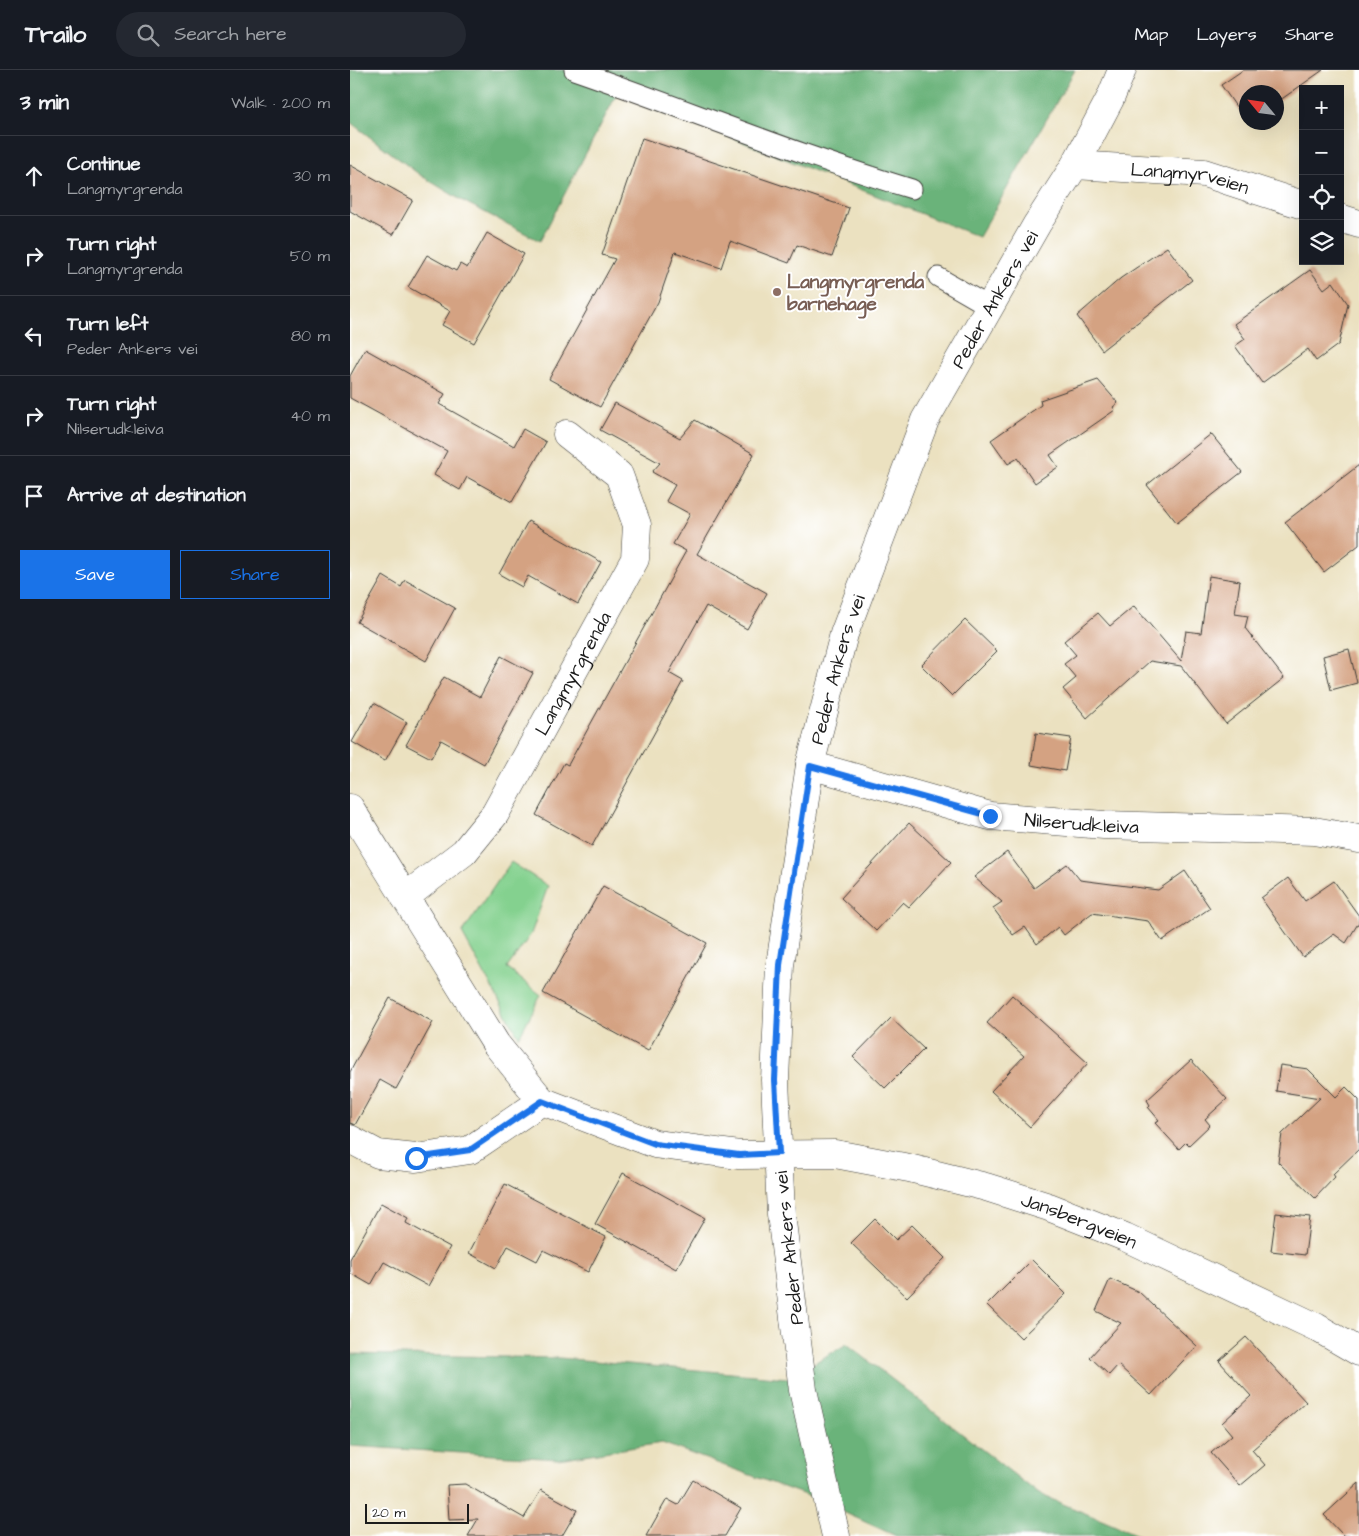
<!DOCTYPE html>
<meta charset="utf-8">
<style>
:root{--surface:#171b24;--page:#242831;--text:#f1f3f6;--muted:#9ea1a6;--line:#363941;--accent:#1a73e8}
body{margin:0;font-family:"Architects Daughter",sans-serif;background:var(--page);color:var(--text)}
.controls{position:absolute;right:15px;top:15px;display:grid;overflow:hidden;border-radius:0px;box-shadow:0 5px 20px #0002}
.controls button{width:45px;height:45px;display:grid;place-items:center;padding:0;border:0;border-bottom:1px solid var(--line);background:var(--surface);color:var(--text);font:25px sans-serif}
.compass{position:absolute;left:889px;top:15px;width:45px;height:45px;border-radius:50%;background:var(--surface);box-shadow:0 5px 20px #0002;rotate:299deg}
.scale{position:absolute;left:15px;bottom:12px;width:104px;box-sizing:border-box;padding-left:5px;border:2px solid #1c1c1c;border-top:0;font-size:14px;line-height:18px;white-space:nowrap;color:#1c1c1c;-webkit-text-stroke:4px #fff;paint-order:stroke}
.stop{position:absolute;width:15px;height:15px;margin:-11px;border:4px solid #1a73e8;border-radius:50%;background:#fff}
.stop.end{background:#1a73e8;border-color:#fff;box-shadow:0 1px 5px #0008}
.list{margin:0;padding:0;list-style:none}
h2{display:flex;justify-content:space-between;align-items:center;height:65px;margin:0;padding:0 20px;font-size:21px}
h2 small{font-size:16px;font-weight:400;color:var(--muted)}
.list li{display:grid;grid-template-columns:32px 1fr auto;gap:15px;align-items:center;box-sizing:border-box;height:80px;padding:0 20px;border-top:1px solid var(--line)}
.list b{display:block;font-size:19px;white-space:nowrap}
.list p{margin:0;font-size:16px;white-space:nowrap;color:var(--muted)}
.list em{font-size:16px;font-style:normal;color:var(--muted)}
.actions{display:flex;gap:10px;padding:15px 20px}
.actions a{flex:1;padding:11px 0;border:1px solid var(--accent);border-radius:0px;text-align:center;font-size:18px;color:var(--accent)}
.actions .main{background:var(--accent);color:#fff}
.icon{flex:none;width:28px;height:28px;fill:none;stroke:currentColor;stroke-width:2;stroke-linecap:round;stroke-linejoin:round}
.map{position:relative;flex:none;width:1009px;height:1466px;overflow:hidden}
header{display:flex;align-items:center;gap:30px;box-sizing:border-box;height:70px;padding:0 25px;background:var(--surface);border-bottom:1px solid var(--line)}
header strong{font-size:24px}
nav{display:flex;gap:28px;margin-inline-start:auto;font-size:18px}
.search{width:350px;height:45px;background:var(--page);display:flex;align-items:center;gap:12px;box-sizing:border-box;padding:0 18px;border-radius:28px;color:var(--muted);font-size:19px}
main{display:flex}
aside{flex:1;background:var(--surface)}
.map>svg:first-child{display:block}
.green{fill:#84d18f;stroke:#507656}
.forest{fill:#6bb37a;stroke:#44684b}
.building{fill:#d4a282}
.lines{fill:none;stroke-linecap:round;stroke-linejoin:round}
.service-casing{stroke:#3b3a35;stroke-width:21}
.minor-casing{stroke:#3b3a35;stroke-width:29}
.service{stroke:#fff;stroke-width:19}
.minor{stroke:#fff;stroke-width:28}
.route{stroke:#1a73e8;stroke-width:6}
.education-dot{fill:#8d6e63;stroke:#fff;stroke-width:2}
.labels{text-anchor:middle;stroke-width:4;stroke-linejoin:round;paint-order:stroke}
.street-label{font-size:19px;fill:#1c1c1c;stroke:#fff}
.education-label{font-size:19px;font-weight:bold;fill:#785e54;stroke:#fff;text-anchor:start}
</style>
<header>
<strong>Trailo</strong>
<div class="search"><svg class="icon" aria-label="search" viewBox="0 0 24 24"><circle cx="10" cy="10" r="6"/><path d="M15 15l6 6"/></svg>Search here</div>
<nav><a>Map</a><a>Layers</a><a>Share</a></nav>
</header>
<main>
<aside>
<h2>3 min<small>Walk · 200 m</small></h2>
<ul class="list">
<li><svg class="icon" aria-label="ahead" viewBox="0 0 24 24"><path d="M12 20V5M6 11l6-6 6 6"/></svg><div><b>Continue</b><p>Langmyrgrenda</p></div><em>30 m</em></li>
<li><svg class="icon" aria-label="right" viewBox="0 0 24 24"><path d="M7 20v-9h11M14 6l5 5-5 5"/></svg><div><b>Turn right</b><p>Langmyrgrenda</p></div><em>50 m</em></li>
<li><svg class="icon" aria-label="left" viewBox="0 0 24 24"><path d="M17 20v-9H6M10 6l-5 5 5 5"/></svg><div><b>Turn left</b><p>Peder Ankers vei</p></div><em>80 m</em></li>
<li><svg class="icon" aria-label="right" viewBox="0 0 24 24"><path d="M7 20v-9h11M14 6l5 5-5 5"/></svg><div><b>Turn right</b><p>Nilserudkleiva</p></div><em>40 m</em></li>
<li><svg class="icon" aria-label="arrive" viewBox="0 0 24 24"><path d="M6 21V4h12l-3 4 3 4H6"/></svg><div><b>Arrive at destination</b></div></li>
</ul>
<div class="actions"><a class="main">Save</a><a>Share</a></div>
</aside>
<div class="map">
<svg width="1009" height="1466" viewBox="0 0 1009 1466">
<rect width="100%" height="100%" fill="#fff"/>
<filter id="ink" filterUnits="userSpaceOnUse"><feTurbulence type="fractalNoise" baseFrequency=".02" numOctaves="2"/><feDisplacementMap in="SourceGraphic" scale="10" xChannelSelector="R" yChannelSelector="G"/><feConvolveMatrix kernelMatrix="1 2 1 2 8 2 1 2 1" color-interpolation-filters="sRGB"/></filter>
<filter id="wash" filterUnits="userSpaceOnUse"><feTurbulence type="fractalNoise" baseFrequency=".0096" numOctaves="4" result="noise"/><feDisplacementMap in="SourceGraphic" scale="20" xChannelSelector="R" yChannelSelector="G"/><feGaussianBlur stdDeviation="1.12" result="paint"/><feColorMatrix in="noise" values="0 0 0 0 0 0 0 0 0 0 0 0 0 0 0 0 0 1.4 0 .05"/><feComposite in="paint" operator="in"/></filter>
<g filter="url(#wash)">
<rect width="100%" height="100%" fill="#ebe1c0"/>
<path class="green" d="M 161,792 L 198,816 L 181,864 L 157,898 L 191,925 L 169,967 L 112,863 Z"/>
<path class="forest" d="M 0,0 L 725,0 L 629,167 L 268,22 L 190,171 L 111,130 L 70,105 L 0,52 Z
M 497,1274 L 689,1424 L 790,1466 L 546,1466 L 458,1426 L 312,1373 L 208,1389 L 0,1376 L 0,1284 L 210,1288 L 438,1308 Z"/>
<g id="blocks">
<path class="building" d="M 893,0 L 973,0 L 926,33 L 926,22 L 896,22 L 896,51 L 871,15 Z
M 292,68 L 499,138 L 482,187 L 447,175 L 439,193 L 380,171 L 371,198 L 325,182 L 308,232 L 250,337 L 199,309 L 265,189 L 252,185 Z
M 0,95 L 63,130 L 43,165 L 0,141 Z
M 137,163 L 174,184 L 124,273 L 92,255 L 100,241 L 58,217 L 77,185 L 106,201 L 110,194 L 117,198 Z
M 817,177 L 842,210 L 752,280 L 727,246 L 771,208 Z
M 960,200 L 974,219 L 983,212 L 998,234 L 989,274 L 966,291 L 958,279 L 912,313 L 885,276 L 895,269 L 884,254 Z
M 15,279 L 95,324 L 89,334 L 164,376 L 173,359 L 196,372 L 162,432 L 117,407 L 110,420 L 84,405 L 97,381 L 0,328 L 0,306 Z
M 748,310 L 768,333 L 763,337 L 765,340 L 700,385 L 708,397 L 685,413 L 668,388 L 658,394 L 641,370 L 691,335 L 690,330 Z
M 265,333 L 330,368 L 345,350 L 404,384 L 347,484 L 417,523 L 397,559 L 356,536 L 319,603 L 333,611 L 242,776 L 186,745 L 214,693 L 218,695 L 336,481 L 323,474 L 340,444 L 316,431 L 325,415 L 302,402 L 310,393 L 250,360 Z
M 861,364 L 892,402 L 827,453 L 797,415 Z
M 1009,395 L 1009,475 L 974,502 L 935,452 Z
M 178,451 L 251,492 L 228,534 L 178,506 L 172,517 L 149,504 Z
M 33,506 L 51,517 L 55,510 L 105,538 L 76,591 L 7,552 Z
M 859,506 L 890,511 L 885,544 L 898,546 L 895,558 L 934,608 L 876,654 L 831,596 L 800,591 L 737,648 L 713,619 L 726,608 L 714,594 L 726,585 L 714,571 L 748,543 L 760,556 L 784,536 L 831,591 L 836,561 L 851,563 Z
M 615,550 L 647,581 L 602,626 L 571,595 Z
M 999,579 L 1007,613 L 981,620 L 973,586 Z
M 151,586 L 183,603 L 134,694 L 91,670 L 81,688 L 56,675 L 94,607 L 130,627 Z
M 24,633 L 57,652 L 35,691 L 2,672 Z
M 686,663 L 721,668 L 715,701 L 681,695 Z
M 559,753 L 601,792 L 559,837 L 553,832 L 526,861 L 491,828 Z
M 657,782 L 684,818 L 717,794 L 730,810 L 808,820 L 835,801 L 860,838 L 812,871 L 798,851 L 742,843 L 714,865 L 708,857 L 687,874 L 675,857 L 663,865 L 643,838 L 652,832 L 624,807 Z
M 938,808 L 955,831 L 984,811 L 1009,846 L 1009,852 L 996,873 L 984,864 L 953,887 L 911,828 Z
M 253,816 L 357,873 L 298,981 L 193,923 Z
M 662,925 L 738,993 L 680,1057 L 641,1021 L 674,986 L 637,953 Z
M 40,928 L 83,952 L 46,1019 L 30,1010 L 5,1055 L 0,1053 L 0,1002 Z
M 541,948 L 574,979 L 535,1018 L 503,987 Z
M 841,990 L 877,1029 L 855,1049 L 860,1055 L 839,1075 L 836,1072 L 829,1079 L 805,1053 L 809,1050 L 798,1037 L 800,1035 L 797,1030 Z
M 930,995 L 958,999 L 986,1027 L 996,1017 L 1009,1030 L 1009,1079 L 983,1104 L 985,1107 L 965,1128 L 928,1092 L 932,1064 L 970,1028 L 926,1021 Z
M 273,1103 L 355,1148 L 326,1199 L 245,1154 Z
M 155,1114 L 256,1167 L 238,1202 L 193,1180 L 187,1191 L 158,1176 L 146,1198 L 119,1183 Z
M 31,1133 L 58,1148 L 56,1153 L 100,1177 L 78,1216 L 34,1192 L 21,1215 L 0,1203 L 0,1189 Z
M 926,1143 L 960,1147 L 955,1185 L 921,1181 Z
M 525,1149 L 546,1170 L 562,1155 L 595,1188 L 557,1227 L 501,1173 Z
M 682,1190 L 716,1224 L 671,1268 L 637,1235 Z
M 760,1209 L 789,1222 L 847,1276 L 801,1325 L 768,1295 L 759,1305 L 740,1287 L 771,1253 L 746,1241 Z
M 896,1267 L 956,1332 L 902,1380 L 915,1395 L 890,1416 L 861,1383 L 882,1365 L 872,1353 L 901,1326 L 869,1291 Z
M 343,1410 L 391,1438 L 375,1466 L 296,1466 L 317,1429 L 328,1435 Z
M 1009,1413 L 1009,1466 L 994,1466 L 974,1445 Z
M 115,1414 L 174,1448 L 191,1420 L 227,1440 L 212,1466 L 118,1466 L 128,1449 L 99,1450 L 97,1415 Z"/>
</g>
</g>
<g filter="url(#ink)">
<use href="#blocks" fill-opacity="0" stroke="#3b3a35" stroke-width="1"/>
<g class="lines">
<defs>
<path id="service" d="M 224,0 C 337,39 448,85 562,119
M 588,207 L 640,237"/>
<g id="minor">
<path id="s1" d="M 725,95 L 854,103 L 953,135"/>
<path d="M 990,148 L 1009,154"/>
<path id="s2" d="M 460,695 L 640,746 L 754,755 L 964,761 L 1009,769"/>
<path id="s3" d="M 0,738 L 146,974 L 192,1031 L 305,1074 L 389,1085 L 485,1084 L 559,1098 L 636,1117 L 699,1137 L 775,1167 L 966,1257 L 1009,1282"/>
<path id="s4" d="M 55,827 L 114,782 L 145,744 L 285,489 L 287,455 L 269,405 L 217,364"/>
<path d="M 0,1069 L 28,1084 L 66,1088 L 120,1080 L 192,1031"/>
<path id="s5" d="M 486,1466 L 453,1320 L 431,1144 L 425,1010 L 430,895 L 460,695 L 494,564 L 575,350 L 687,154 L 725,95 L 760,29 L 772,0"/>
</g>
</defs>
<use href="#service" class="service-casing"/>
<use href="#minor" class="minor-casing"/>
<use href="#service" class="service"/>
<use href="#minor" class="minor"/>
</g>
</g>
<g class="lines" filter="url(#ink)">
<path class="route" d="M 66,1088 L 120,1080 L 192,1031 L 305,1074 L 389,1085 L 429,1083 L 425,1010 L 430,895 L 460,696 L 640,746"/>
</g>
<circle class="education-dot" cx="427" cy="222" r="5"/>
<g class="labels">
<g class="street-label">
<text dy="7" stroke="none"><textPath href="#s1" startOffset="116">Langmyrveien</textPath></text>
<text dy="7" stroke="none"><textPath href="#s5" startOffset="1282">Peder Ankers vei</textPath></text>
<text dy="7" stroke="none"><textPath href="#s5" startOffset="878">Peder Ankers vei</textPath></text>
<text dy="7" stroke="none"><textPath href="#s4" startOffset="284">Langmyrgrenda</textPath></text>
<text dy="7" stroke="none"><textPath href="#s2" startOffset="279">Nilserudkleiva</textPath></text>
<text dy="7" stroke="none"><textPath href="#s3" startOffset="906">Jansbergveien</textPath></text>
<text transform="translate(438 1178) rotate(-96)" y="7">Peder Ankers vei</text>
</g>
<g class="education-label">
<text x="437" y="218">Langmyrgrenda<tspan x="437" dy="22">barnehage</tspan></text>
</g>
</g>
</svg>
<div class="controls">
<button>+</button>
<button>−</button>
<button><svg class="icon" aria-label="locate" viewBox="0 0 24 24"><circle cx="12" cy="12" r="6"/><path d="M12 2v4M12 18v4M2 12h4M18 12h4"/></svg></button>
<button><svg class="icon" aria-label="layers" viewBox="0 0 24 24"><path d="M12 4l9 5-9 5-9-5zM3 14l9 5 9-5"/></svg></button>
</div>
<svg class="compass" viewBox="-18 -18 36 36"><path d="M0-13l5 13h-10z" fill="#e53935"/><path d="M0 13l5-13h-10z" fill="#9ea1a6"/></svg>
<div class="scale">20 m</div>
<div class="stop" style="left:66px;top:1088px"></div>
<div class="stop end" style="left:640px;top:746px"></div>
</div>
</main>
